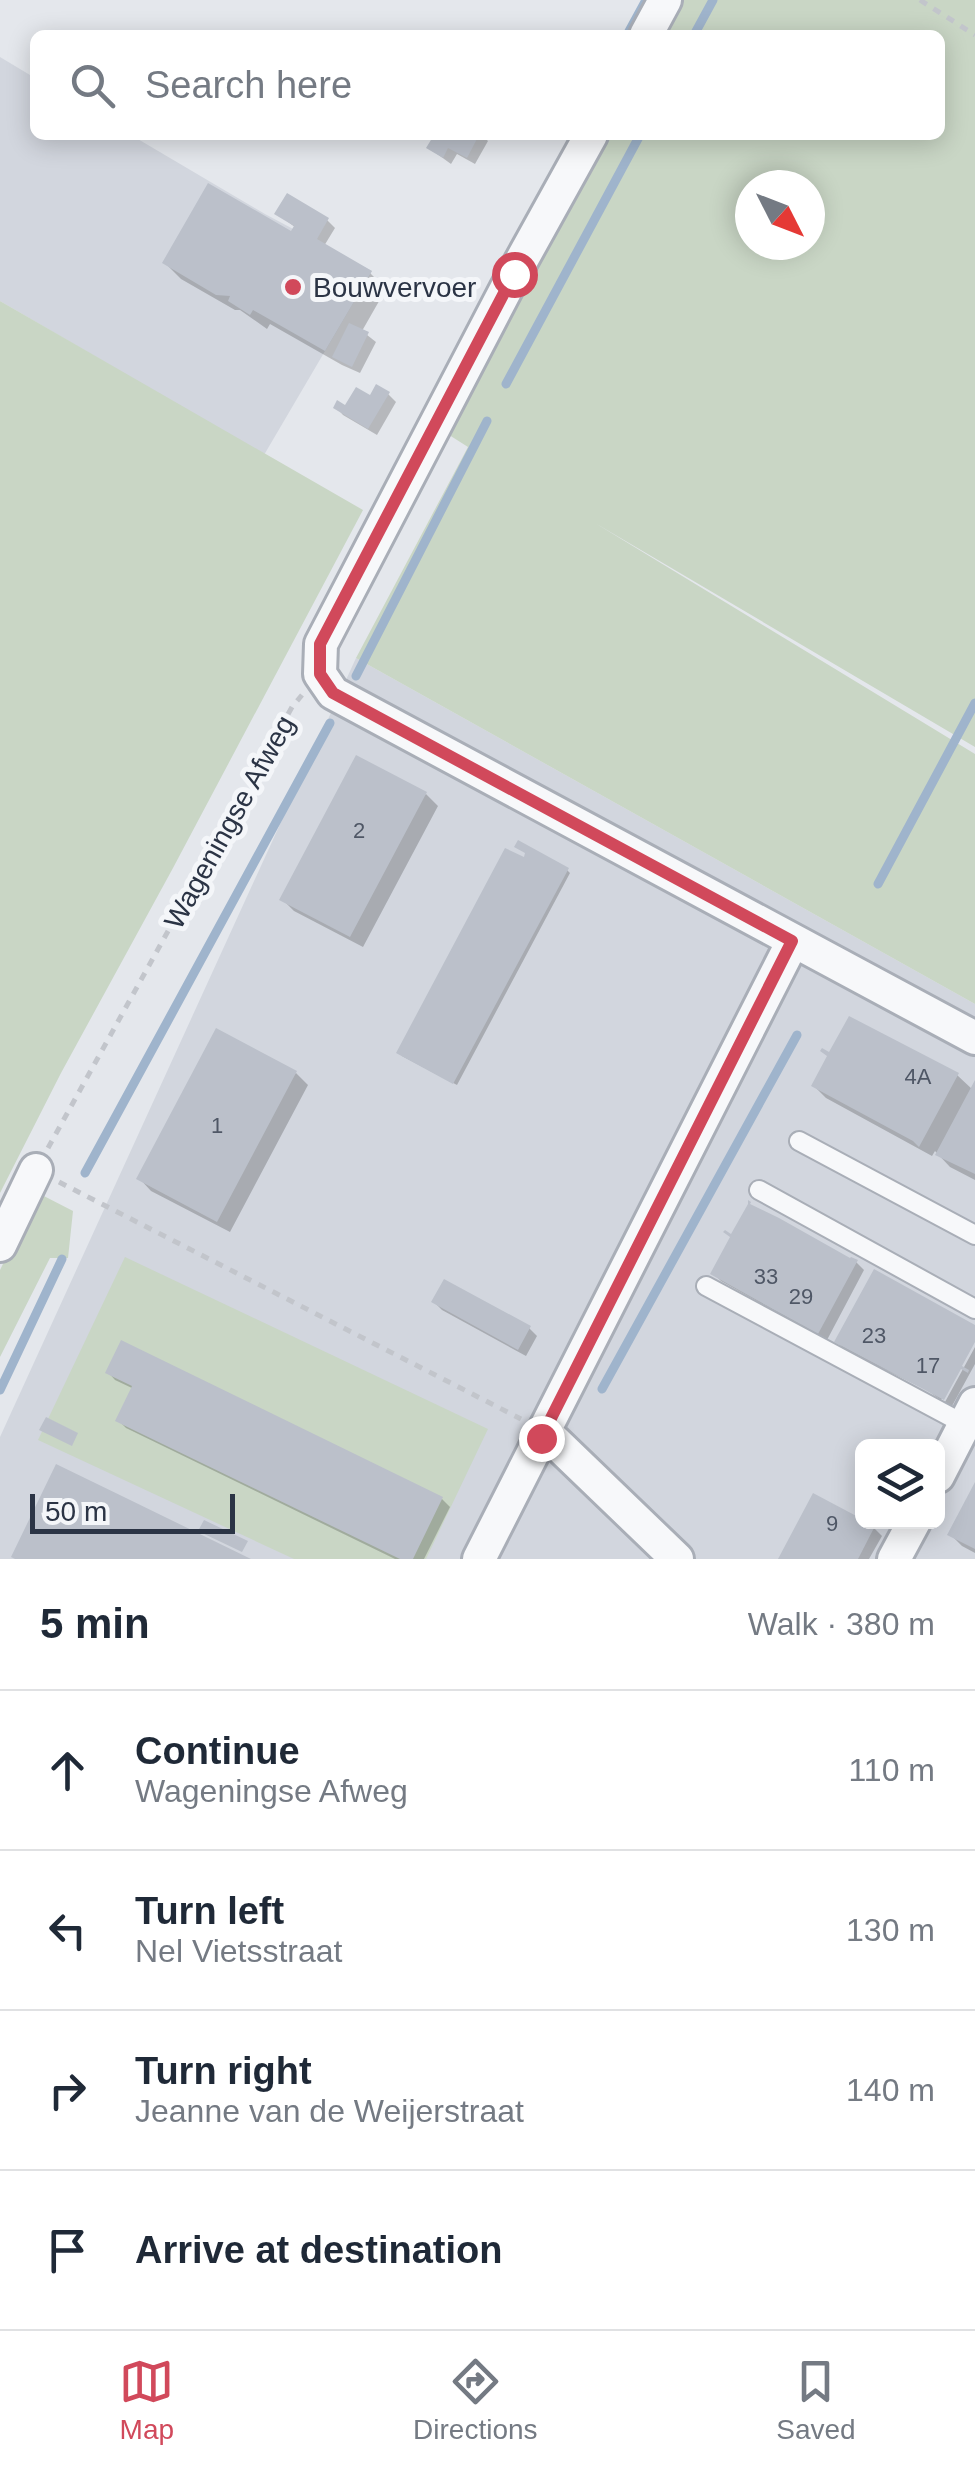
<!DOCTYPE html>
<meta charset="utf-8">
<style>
:root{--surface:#fff;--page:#f6f6f7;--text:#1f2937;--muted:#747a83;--line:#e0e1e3;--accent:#d1495b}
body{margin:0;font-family:Helvetica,sans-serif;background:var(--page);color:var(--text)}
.controls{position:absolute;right:30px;bottom:30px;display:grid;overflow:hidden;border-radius:15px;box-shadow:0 5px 25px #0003}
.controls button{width:90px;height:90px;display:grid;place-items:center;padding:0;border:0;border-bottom:2px solid var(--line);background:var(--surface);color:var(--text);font:50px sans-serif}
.compass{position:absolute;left:735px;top:170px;width:90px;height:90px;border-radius:50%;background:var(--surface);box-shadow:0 5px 25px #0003;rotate:132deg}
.scale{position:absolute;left:30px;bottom:25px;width:205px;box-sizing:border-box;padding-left:10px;border:5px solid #2b3445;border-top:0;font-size:28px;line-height:35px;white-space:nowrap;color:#2b3445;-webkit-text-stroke:8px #f4f6f9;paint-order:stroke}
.stop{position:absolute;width:30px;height:30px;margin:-22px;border:8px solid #d1495b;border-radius:50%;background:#fff}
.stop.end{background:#d1495b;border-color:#fff;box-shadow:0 2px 10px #0008}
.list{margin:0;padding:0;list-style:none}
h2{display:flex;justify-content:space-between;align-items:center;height:130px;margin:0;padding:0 40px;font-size:42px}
h2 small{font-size:32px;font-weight:400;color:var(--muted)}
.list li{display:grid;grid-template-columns:65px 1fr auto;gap:30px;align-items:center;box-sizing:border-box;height:160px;padding:0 40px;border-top:2px solid var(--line)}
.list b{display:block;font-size:38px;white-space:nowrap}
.list p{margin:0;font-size:32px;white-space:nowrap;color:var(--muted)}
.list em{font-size:32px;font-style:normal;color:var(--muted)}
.icon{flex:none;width:55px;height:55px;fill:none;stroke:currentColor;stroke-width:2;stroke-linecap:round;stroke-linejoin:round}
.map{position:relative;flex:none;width:975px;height:1559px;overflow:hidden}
.search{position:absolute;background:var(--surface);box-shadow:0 5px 25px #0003;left:30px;right:30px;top:30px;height:110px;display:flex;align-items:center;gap:25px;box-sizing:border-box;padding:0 35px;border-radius:15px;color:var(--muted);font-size:38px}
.sheet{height:770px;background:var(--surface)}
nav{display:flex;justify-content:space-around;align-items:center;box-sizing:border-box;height:140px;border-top:2px solid var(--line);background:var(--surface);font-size:28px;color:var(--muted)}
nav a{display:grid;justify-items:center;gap:5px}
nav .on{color:var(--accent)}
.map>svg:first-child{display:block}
.built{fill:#d2d6de;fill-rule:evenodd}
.green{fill:#c9d6c5;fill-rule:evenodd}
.shadow{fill:#0003}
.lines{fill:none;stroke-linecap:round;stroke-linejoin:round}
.stream{stroke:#9fb4cc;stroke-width:9}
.building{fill:#bbc0ca}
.service-casing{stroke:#a9aeb7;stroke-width:22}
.minor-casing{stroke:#a9aeb7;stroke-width:38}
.path{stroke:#c2c5cb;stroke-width:5;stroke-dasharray:8 8;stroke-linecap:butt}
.service{stroke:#f7f8fa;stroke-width:18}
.minor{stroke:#f7f8fa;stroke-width:32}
.route{stroke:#d1495b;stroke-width:12}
.poi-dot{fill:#d1495b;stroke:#f4f6f9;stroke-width:4}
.labels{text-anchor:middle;stroke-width:10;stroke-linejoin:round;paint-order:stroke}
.number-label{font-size:22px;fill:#4f5766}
.poi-label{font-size:28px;fill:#2b3445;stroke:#f4f6f9;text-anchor:start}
.street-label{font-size:28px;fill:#2b3445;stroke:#f4f6f9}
</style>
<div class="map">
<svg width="975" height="1559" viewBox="0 0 975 1559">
<rect width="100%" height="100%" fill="#e4e7ec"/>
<path class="built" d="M 0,57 L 35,78 L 35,135 L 131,135 L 265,214 L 372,271 L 264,455 L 0,301 Z
M 356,658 L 975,1004 L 975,1559 L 0,1559 L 0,1437 ZM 862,1446 L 938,1446 L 938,1522 L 862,1522 Z"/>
<path class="green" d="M 674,0 L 975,0 L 975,747 L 595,523 L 975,754 L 975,1004 L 356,658 L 468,447 L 446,433 L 603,135 L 940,135 L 940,35 L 656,35 ZM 750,185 L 810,185 L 810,245 L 750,245 Z
M 0,301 L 363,510 L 173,868 L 61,1073 L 0,1193 Z
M 38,1193 L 73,1211 L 68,1258 L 50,1258 L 0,1357 L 0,1270 Z
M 125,1257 L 488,1429 L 426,1559 L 294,1559 L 38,1440 Z"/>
<path class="shadow" d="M 436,135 L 482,135 L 488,141 L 475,164 L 457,154 L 451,164 L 429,148 Z
M 278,214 L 327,220 L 335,228 L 324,246 L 370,273 L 386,289 L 362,331 L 376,342 L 360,373 L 342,365 L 270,324 L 267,329 L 240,310 L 235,310 L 181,279 L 165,263 L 292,235 L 296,228 Z
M 388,394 L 396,402 L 377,435 L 343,415 L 336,407 L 346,409 L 371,398 Z
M 426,794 L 438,806 L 363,947 L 294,911 L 282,899 Z
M 525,861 L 567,870 L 570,873 L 457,1085 L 402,1056 Z
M 296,1073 L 308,1085 L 230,1232 L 151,1191 L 139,1178 Z
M 957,1075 L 973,1090 L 975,1086 L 975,1180 L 950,1167 L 935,1151 L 932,1156 L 826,1098 L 814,1086 Z
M 856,1262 L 864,1270 L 827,1340 L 721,1281 L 713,1273 Z
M 434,1302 L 529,1328 L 537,1336 L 526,1356 L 442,1310 Z
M 975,1328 L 975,1337 L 941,1400 L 927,1390 L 845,1350 L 837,1342 Z
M 975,1347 L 975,1364 L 952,1406 L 945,1402 Z
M 108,1372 L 442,1499 L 450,1507 L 424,1559 L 395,1559 L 126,1428 L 118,1420 L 134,1389 L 115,1380 Z
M 975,1487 L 975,1553 L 962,1546 L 950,1534 Z
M 814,1496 L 874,1528 L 882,1536 L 869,1559 L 781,1559 Z"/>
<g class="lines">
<path class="stream" d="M 627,35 L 646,0
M 694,35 L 713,0
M 506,384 L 640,135
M 356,676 L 487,421
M 878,884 L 975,703
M 85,1173 L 330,723
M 602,1389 L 797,1035
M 0,1390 L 62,1259"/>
</g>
<path class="building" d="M 434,135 L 479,135 L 467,158 L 448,148 L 443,158 L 426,148 Z
M 208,183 L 291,231 L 294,226 L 274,214 L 287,193 L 329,218 L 317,239 L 372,271 L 325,351 L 253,310 L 250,315 L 228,301 L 230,296 L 216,295 L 162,263 Z
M 349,323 L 369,332 L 352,367 L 332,357 Z
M 376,384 L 390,392 L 368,429 L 333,408 L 337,400 L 345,405 L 356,387 L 370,395 Z
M 356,755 L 427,792 L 350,937 L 279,900 Z
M 518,840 L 569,868 L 453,1084 L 396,1053 L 505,848 L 524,857 L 525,853 L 514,847 Z
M 849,1016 L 959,1073 L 919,1147 L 913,1141 L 811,1086 L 827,1056 L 820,1051 L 822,1048 L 829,1052 Z
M 216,1028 L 297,1071 L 217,1222 L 136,1179 Z
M 975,1080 L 975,1174 L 935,1155 Z
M 748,1200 L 751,1202 L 750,1204 L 779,1218 L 850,1258 L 851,1257 L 858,1260 L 818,1334 L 710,1274 L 730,1237 L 723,1232 L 725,1230 L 731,1234 L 748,1204 Z
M 874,1269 L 975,1325 L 975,1342 L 962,1366 L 969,1370 L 968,1373 L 961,1369 L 944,1400 L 834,1342 Z
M 444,1279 L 531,1326 L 518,1350 L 431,1302 Z
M 121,1340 L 443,1497 L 413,1559 L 400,1559 L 115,1421 L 132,1386 L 105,1373 Z
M 46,1417 L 78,1433 L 72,1446 L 39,1430 Z
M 56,1464 L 126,1498 L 251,1559 L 15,1559 L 11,1557 Z
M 975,1482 L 975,1549 L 947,1535 Z
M 813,1493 L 862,1519 L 862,1522 L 875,1526 L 858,1559 L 778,1559 Z
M 204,1520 L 248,1541 L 242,1552 L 198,1531 Z"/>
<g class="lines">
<defs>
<path id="service" d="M 799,1141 L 975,1235
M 759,1190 L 975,1309
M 706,1286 L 964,1424"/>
<path id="minor" d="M 646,35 L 665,0
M 591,135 L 514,274 L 321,644 L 320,674 L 333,693 L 975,1038
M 0,1245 L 36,1170
M 545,1432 L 677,1559
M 938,1476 L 975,1404
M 479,1559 L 793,941
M 894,1559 L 914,1522"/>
</defs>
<use href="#service" class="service-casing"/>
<use href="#minor" class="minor-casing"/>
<path class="path" d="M 920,0 L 975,35
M 48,1148 L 292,707 L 302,695
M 59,1182 L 521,1419"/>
<use href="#service" class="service"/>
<use href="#minor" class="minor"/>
</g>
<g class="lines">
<path class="route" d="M 514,274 L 320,644 L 320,674 L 333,693 L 792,941 L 541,1438"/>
</g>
<circle class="poi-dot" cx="293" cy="287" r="10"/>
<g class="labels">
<g class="number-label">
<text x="359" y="838">2</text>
<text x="918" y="1084">4A</text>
<text x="217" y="1133">1</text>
<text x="766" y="1284">33</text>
<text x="801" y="1304">29</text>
<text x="874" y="1343">23</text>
<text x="928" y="1373">17</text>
<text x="832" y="1531">9</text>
</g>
<g class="poi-label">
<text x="313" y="297">Bouwvervoer</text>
</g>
<g class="street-label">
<text transform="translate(229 822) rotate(-61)" y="10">Wageningse Afweg</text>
</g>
</g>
</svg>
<div class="controls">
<button><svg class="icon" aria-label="layers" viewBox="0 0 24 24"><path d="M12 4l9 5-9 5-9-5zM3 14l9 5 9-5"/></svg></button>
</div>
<svg class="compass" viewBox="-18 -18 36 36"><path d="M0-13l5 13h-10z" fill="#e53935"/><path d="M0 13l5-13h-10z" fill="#747a83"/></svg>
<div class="scale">50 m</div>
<div class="stop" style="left:514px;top:274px"></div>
<div class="stop end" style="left:541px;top:1438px"></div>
<div class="search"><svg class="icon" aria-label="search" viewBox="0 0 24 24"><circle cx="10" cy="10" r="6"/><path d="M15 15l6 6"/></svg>Search here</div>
</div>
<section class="sheet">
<h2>5 min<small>Walk · 380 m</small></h2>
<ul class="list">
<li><svg class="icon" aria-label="ahead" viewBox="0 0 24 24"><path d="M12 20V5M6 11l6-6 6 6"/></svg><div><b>Continue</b><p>Wageningse Afweg</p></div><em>110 m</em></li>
<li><svg class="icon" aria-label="left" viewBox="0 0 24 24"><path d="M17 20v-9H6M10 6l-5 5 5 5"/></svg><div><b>Turn left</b><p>Nel Vietsstraat</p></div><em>130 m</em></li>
<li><svg class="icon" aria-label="right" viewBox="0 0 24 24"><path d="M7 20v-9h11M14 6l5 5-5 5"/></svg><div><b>Turn right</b><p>Jeanne van de Weijerstraat</p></div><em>140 m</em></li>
<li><svg class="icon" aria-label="arrive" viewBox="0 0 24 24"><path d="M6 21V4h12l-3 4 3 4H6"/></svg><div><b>Arrive at destination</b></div></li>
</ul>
</section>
<nav>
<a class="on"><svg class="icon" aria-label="map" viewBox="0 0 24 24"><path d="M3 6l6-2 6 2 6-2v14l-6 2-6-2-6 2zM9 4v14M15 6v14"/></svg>Map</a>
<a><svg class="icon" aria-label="directions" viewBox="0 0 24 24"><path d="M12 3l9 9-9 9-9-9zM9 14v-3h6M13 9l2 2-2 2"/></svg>Directions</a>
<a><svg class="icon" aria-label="saved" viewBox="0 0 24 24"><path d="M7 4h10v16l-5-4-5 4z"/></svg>Saved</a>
</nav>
